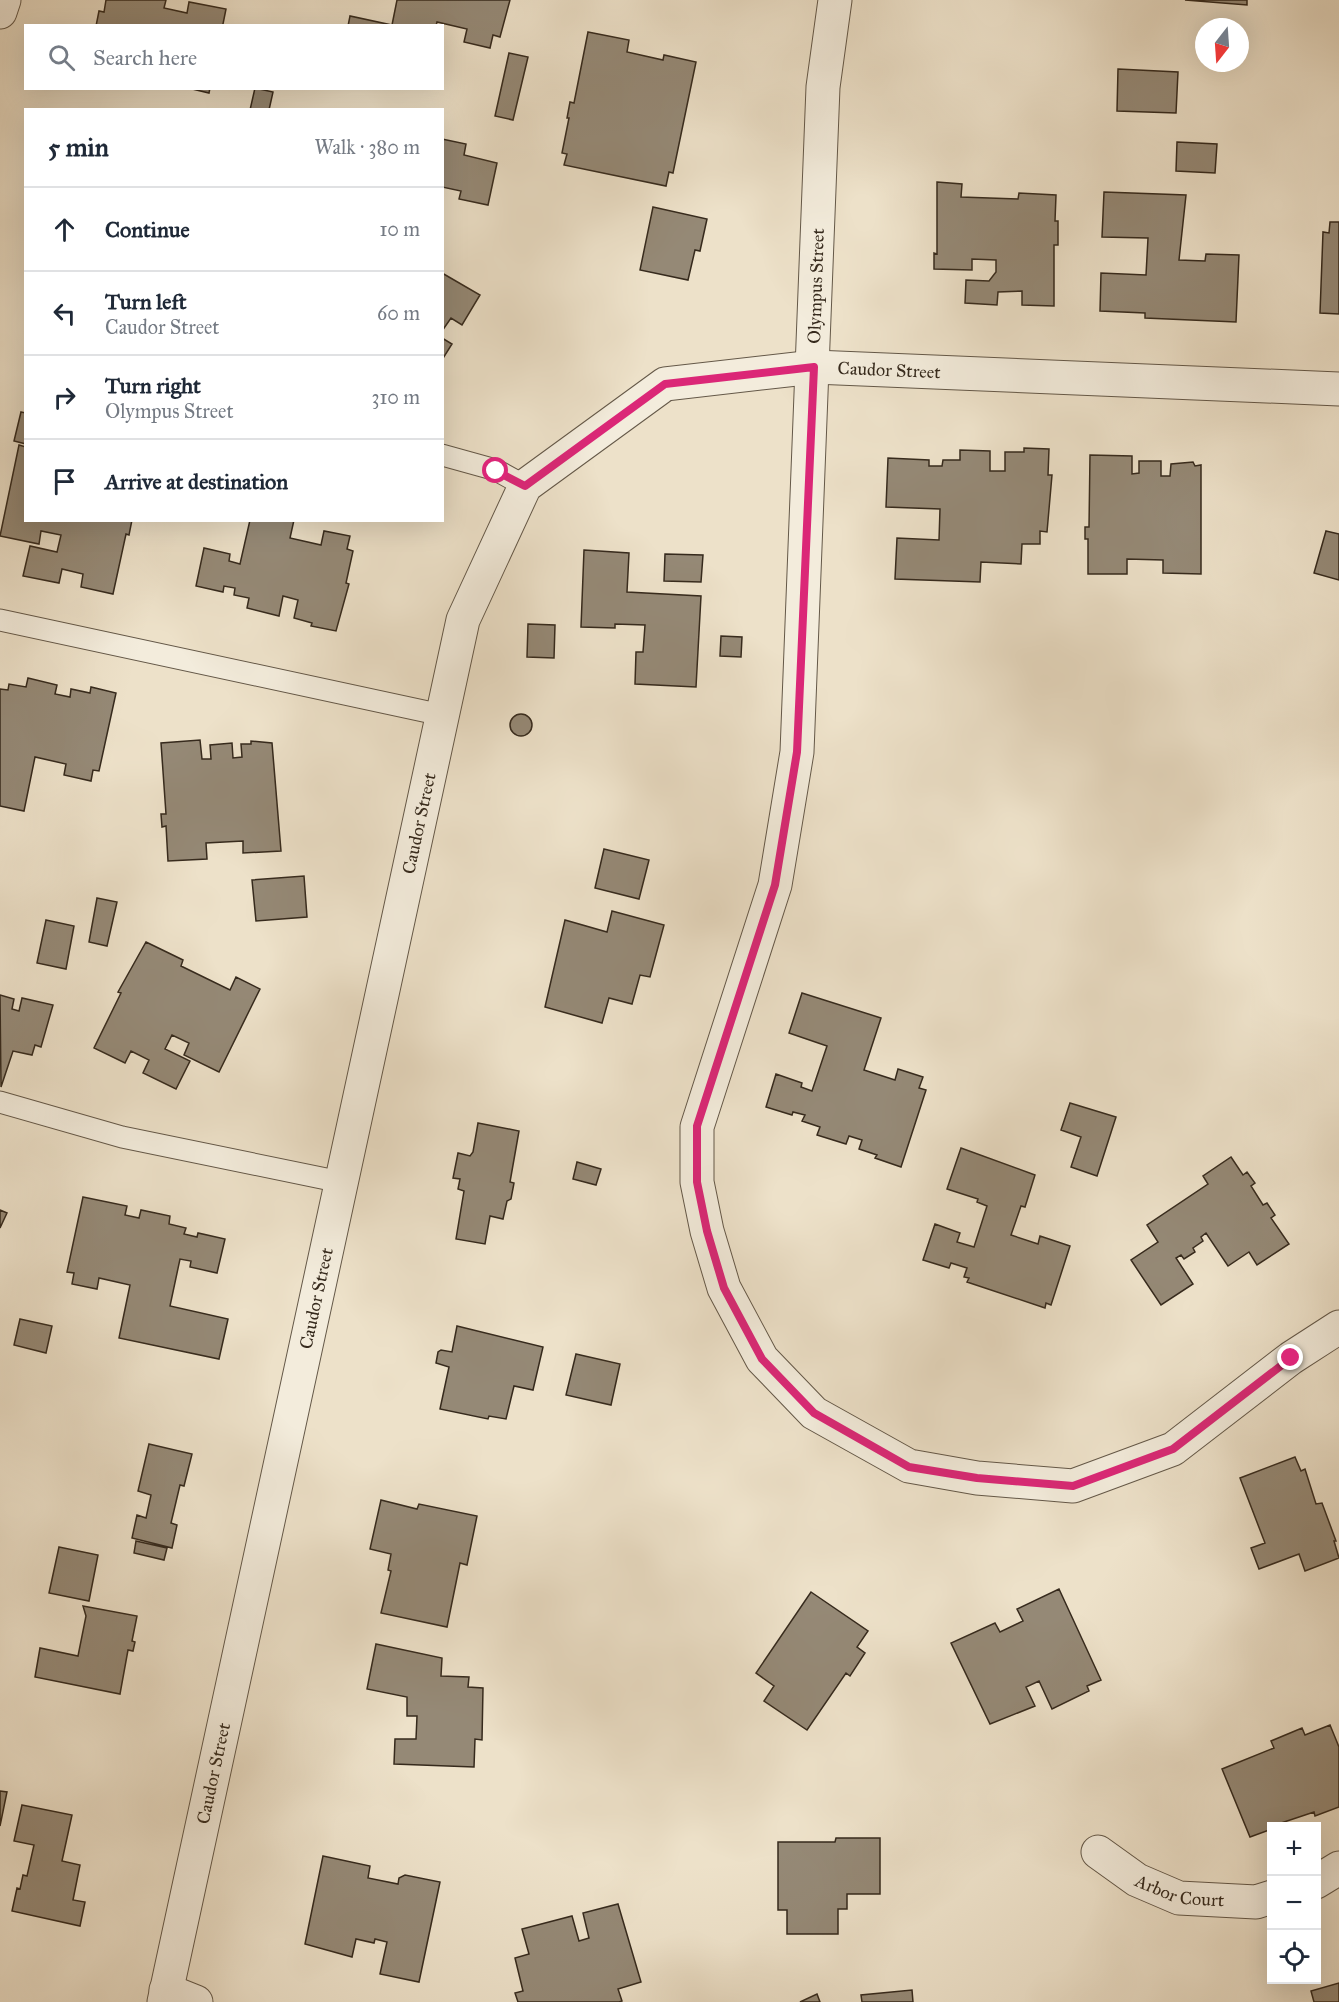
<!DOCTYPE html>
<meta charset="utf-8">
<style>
:root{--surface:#fff;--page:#f2f2f3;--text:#1f2937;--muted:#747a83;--line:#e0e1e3}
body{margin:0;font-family:"IM FELL Great Primer",serif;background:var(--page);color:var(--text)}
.controls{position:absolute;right:18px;bottom:18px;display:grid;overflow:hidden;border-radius:0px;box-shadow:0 6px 24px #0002}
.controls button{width:54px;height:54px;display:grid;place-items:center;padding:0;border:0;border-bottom:2px solid var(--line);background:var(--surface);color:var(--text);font:30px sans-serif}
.compass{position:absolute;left:1195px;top:18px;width:54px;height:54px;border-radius:50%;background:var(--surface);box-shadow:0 6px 24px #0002;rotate:197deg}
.stop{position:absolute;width:18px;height:18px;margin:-14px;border:4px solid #db2777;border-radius:50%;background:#fff}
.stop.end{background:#db2777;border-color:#fff;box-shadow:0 2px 6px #0008}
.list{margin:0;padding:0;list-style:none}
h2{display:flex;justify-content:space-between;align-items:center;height:78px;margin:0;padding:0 24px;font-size:26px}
h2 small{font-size:20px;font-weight:400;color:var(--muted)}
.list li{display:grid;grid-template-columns:39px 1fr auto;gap:18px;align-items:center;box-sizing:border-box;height:84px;padding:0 24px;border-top:2px solid var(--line)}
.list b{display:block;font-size:22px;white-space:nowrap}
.list p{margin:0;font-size:20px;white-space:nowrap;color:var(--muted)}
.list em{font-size:20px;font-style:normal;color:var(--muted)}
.icon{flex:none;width:33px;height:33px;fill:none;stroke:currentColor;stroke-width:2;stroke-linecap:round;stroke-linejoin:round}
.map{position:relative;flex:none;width:1339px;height:2002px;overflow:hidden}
.search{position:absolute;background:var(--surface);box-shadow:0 6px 24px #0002;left:24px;top:24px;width:420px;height:66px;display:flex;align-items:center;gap:15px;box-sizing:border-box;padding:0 21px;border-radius:0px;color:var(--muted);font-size:22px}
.panel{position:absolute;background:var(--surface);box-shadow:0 6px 24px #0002;left:24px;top:108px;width:420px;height:414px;border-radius:0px}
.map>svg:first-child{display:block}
.building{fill:#958976;stroke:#362a1d;stroke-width:1.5}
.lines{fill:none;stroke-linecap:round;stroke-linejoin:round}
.service-casing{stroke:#645848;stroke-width:23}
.minor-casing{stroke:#645848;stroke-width:35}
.tertiary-casing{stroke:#645848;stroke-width:35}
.service{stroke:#f3ecdc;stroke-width:21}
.minor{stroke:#f3ecdc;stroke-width:33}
.tertiary{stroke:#f3ecdc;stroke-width:33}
.route{stroke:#db2777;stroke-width:8}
.labels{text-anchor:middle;stroke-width:5;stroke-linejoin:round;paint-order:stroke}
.street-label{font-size:18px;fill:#362a1d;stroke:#f3ecdc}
</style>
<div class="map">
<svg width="1339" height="2002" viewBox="0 0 1339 2002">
<rect width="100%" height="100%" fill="#ede1c9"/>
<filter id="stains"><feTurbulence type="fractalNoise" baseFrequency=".00333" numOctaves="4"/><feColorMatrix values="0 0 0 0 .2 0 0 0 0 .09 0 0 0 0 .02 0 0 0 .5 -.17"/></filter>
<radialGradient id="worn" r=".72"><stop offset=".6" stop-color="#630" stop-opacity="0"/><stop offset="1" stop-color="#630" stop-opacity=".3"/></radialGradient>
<path class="building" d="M 106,0 L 166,0 L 164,8 L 187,13 L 189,2 L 226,9 L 223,24 L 220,26 L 96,26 L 99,11 L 104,12 Z
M 397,0 L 510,0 L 500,37 L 493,35 L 490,48 L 464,42 L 467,29 L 437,22 L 436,26 L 348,26 L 350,16 L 392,25 Z
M 1185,0 L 1247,0 L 1247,5 Z
M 588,32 L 629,40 L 627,52 L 663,60 L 664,55 L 696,62 L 673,173 L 669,172 L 666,186 L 564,165 L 567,154 L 562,153 L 569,118 L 567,118 L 570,102 L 574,103 Z
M 509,53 L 528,57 L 513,120 L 495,116 Z
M 1118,69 L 1178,72 L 1176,113 L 1117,111 Z
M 188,88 L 210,88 L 209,93 Z
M 255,88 L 273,92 L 269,110 L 250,110 Z
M 442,139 L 466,144 L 464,155 L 497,163 L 488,205 L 459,199 L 461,191 L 442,187 Z
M 1177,142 L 1217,144 L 1215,173 L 1176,171 Z
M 937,182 L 962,184 L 961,197 L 1018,199 L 1019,193 L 1056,195 L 1055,221 L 1058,221 L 1058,245 L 1054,245 L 1054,306 L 1022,305 L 1022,291 L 998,292 L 997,305 L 965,303 L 966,280 L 989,281 L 996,272 L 996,260 L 972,259 L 972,270 L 934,269 L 934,253 L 937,254 Z
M 1104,192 L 1186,195 L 1179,260 L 1205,261 L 1206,254 L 1239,255 L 1236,322 L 1145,318 L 1145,313 L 1100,311 L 1101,273 L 1146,275 L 1148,238 L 1102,237 Z
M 653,207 L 707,219 L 700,251 L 695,250 L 688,280 L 640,270 Z
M 1330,222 L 1339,222 L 1339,314 L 1320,313 L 1323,232 L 1329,233 Z
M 442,273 L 480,295 L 462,325 L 451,318 L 442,331 Z
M 442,338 L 452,344 L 442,360 Z
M 21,412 L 26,413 L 26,444 L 14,441 Z
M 19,445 L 26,447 L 26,520 L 132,520 L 129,535 L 126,534 L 113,594 L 81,587 L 83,574 L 62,569 L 59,583 L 23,576 L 30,546 L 57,552 L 61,535 L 41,531 L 39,544 L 0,536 Z
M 1024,448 L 1049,449 L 1048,475 L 1052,475 L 1047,532 L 1040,531 L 1040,544 L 1022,544 L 1021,564 L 981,562 L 980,582 L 895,579 L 897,538 L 939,540 L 940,509 L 886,507 L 888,458 L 929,460 L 929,466 L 942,466 L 943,460 L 960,460 L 960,450 L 990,451 L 990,471 L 1005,471 L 1005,452 L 1024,452 Z
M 1090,455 L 1132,456 L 1132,474 L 1139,473 L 1139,461 L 1161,461 L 1161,476 L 1170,476 L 1171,464 L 1193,462 L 1195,466 L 1201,465 L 1201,574 L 1163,573 L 1163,560 L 1127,559 L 1127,574 L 1088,574 L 1088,539 L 1085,539 L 1085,527 L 1089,527 Z
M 250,520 L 294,520 L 290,538 L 321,545 L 324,531 L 350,536 L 347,549 L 353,551 L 346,583 L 349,584 L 336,631 L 311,626 L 312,623 L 294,618 L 298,600 L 283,596 L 279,616 L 247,608 L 249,598 L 234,595 L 235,588 L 224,586 L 223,592 L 196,586 L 204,548 L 230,554 L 229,561 L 240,564 Z
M 1326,531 L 1339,534 L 1339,580 L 1314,573 Z
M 584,550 L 629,553 L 627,592 L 701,596 L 696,687 L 635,684 L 636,652 L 643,652 L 645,625 L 615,624 L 615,628 L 581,627 Z
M 665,554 L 703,555 L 701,582 L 664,581 Z
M 528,624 L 555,625 L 554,658 L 527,657 Z
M 721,636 L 742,637 L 741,657 L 720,656 Z
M 28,678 L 57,685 L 55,694 L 70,697 L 71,689 L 90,693 L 91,687 L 116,693 L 99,771 L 93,770 L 91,781 L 64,775 L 66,764 L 35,757 L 24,811 L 0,806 L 0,689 L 8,690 L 9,684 L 26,687 Z
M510 725a11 11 0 1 1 22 0a11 11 0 1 1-22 0Z
M 200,740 L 202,759 L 211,759 L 210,745 L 232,743 L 233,758 L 242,757 L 241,744 L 251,744 L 251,741 L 272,743 L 281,851 L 243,853 L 243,841 L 206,843 L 207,859 L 168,861 L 166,826 L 162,827 L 161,814 L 166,814 L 161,743 Z
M 604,849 L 649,860 L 639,899 L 595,888 Z
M 304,876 L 307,917 L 256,921 L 252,880 Z
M 97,898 L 117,902 L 107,946 L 89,942 Z
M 612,911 L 664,925 L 650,977 L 640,975 L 632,1004 L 609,998 L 602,1023 L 545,1007 L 565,920 L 607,932 Z
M 46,920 L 74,926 L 66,969 L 37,963 Z
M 146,942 L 183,960 L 181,966 L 230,990 L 236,977 L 260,989 L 219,1072 L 184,1055 L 189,1043 L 172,1035 L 165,1049 L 190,1061 L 176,1089 L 143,1073 L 149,1060 L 131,1051 L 125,1063 L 94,1048 L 121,993 L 118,992 Z
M 802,993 L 881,1018 L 864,1070 L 895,1080 L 898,1069 L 923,1077 L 919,1088 L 926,1090 L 901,1167 L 875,1158 L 877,1155 L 859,1149 L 862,1140 L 849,1136 L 846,1144 L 817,1135 L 820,1127 L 802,1121 L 805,1115 L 793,1112 L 792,1115 L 766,1107 L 776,1074 L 802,1083 L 801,1087 L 812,1091 L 827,1046 L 789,1033 Z
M 0,995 L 14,999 L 12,1009 L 19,1011 L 22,998 L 53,1005 L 41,1047 L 35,1045 L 32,1055 L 13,1051 L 1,1087 Z
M 1070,1103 L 1116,1117 L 1097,1176 L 1071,1167 L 1081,1137 L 1061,1130 Z
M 478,1123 L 519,1131 L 510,1182 L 514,1183 L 511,1199 L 507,1201 L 503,1219 L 490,1216 L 485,1244 L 456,1239 L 464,1191 L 458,1189 L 460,1179 L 453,1178 L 458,1153 L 470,1156 L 473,1152 Z
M 961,1148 L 1035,1175 L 1025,1207 L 1021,1206 L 1011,1235 L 1038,1244 L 1040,1236 L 1070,1246 L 1051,1305 L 1046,1303 L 1045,1308 L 967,1282 L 969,1278 L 964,1277 L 967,1268 L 951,1263 L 949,1268 L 923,1260 L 935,1224 L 960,1233 L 957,1242 L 974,1247 L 987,1206 L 977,1202 L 978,1199 L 947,1189 Z
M 1231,1157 L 1243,1175 L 1247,1172 L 1255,1183 L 1251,1186 L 1263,1205 L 1267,1203 L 1275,1215 L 1271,1218 L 1289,1244 L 1257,1265 L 1249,1252 L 1228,1266 L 1206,1233 L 1201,1237 L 1203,1241 L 1193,1248 L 1195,1252 L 1184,1259 L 1181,1255 L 1176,1258 L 1193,1284 L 1161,1305 L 1131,1260 L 1158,1242 L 1147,1225 L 1208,1184 L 1203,1176 Z
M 577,1162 L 601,1169 L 596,1185 L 573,1179 Z
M 83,1197 L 127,1206 L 125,1215 L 139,1218 L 141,1210 L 170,1216 L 169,1224 L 186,1228 L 184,1234 L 197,1237 L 198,1233 L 225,1239 L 217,1273 L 190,1267 L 191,1261 L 180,1259 L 170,1306 L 228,1319 L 219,1359 L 119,1338 L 130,1285 L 99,1278 L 97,1289 L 72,1284 L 74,1273 L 67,1272 Z
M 0,1210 L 7,1213 L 0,1228 Z
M 20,1319 L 52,1326 L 46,1353 L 14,1345 Z
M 457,1326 L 543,1347 L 533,1390 L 514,1386 L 506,1419 L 489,1416 L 488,1419 L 440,1409 L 449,1367 L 436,1363 L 438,1352 L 441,1350 L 452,1352 Z
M 576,1354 L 620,1364 L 611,1405 L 566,1395 Z
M 149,1444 L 192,1454 L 184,1486 L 180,1485 L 171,1523 L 177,1525 L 172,1548 L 132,1538 L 137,1515 L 146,1518 L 151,1495 L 138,1491 Z
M 1295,1457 L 1301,1471 L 1305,1469 L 1316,1504 L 1322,1503 L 1336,1541 L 1334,1541 L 1339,1558 L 1305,1571 L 1299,1554 L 1259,1569 L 1251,1548 L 1265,1543 L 1240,1478 Z
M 381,1500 L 417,1509 L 419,1504 L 477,1516 L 467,1565 L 460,1563 L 447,1627 L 381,1613 L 391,1571 L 388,1570 L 391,1554 L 370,1549 Z
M 136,1541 L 167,1548 L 164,1560 L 134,1553 Z
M 59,1547 L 98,1555 L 89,1601 L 49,1593 Z
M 1059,1589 L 1101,1680 L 1087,1686 L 1089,1691 L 1052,1709 L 1039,1681 L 1026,1687 L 1035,1706 L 990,1724 L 951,1643 L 995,1623 L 1000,1632 L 1023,1621 L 1017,1609 Z
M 811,1592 L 868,1631 L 857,1647 L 865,1653 L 850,1676 L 846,1673 L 807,1730 L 764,1701 L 774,1686 L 756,1673 Z
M 83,1606 L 137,1616 L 132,1641 L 135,1642 L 133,1651 L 128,1650 L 120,1694 L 35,1677 L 40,1648 L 78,1656 L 86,1616 Z
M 376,1644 L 442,1658 L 441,1676 L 469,1677 L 468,1687 L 483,1688 L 482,1740 L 475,1739 L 474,1767 L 394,1764 L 395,1739 L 416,1739 L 417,1716 L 407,1716 L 407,1697 L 367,1689 Z
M 1330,1725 L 1339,1747 L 1339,1807 L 1315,1816 L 1314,1812 L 1272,1826 L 1272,1829 L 1250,1837 L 1222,1769 L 1274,1748 L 1271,1741 L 1302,1728 L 1305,1735 Z
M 0,1791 L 7,1792 L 0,1826 Z
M 22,1805 L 72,1815 L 62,1861 L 80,1865 L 73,1900 L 85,1902 L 80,1926 L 12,1911 L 17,1888 L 20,1889 L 23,1875 L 27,1876 L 34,1845 L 14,1841 Z
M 836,1838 L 880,1838 L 880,1894 L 847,1894 L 847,1909 L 838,1909 L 838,1934 L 787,1934 L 787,1910 L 778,1910 L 778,1842 L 835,1842 Z
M 323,1856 L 370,1866 L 368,1878 L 398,1884 L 399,1878 L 405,1875 L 440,1882 L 419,1982 L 380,1974 L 387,1942 L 375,1939 L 374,1943 L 356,1939 L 352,1957 L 305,1944 Z
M 618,1904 L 641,1982 L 618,1989 L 622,2001 L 619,2002 L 518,2002 L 515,1993 L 523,1991 L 515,1958 L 529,1954 L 522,1929 L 572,1916 L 579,1941 L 589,1938 L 583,1913 Z
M 1339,1983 L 1339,2002 L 1314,2002 L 1311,1991 Z
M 912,1990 L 913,2002 L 862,2002 L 861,1995 Z
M 817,1994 L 820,2002 L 800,2002 Z"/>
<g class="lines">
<defs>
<path id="service" d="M 442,455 L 496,470 L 525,486
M 0,620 L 442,715
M 0,1102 L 122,1137 L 341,1182"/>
<g id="minor">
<path d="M 0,12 L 4,0"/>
<path id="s1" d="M 1098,1852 L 1137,1880 L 1179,1898 L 1256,1902 L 1272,1897"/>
<path d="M 1316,1882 L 1339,1868"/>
<path d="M 166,1990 L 196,2002"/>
</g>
<g id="tertiary">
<path d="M 835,0 L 823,87 L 797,752 L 775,885 L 697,1127 L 697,1182 L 707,1231 L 724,1288 L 762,1359 L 814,1413 L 909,1466 L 977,1478 L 1073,1486 L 1173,1449 L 1291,1358 L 1339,1327"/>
<path id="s2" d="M 164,2002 L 463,620 L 525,486 L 665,384 L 814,367 L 1339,389"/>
</g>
</defs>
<use href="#service" class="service-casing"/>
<use href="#minor" class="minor-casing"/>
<use href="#tertiary" class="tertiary-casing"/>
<use href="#service" class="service"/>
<use href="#minor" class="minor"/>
<use href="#tertiary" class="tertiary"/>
</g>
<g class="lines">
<path class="route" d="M 496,471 L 525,486 L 665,384 L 814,367 L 797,752 L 775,885 L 697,1126 L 697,1182 L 707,1231 L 724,1288 L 762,1359 L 814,1413 L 909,1467 L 977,1478 L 1073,1486 L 1173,1449 L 1291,1358"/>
</g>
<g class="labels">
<g class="street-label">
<text transform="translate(816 286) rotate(-88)" y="6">Olympus Street</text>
<text dy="6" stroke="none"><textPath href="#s2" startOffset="1960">Caudor Street</textPath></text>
<text dy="6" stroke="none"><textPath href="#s2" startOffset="1206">Caudor Street</textPath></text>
<text dy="6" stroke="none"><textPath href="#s2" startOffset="720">Caudor Street</textPath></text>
<text dy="6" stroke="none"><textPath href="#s2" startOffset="234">Caudor Street</textPath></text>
<text dy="6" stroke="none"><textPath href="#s1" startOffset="93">Arbor Court</textPath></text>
</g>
</g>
<rect width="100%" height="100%" filter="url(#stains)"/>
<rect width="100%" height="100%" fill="url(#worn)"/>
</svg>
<div class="controls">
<button>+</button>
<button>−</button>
<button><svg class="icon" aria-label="locate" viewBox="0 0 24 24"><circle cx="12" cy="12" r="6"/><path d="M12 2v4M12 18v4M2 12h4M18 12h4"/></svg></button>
</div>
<svg class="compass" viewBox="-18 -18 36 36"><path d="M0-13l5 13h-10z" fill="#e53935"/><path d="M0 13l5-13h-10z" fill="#747a83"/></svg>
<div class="stop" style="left:496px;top:471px"></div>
<div class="stop end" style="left:1291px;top:1358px"></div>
<div class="search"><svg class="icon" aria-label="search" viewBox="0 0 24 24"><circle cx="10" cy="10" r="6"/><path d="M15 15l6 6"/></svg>Search here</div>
<section class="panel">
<h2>5 min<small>Walk · 380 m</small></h2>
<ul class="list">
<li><svg class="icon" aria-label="ahead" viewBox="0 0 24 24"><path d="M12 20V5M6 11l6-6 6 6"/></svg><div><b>Continue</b></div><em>10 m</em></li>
<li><svg class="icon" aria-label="left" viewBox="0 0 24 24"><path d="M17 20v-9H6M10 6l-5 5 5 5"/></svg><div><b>Turn left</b><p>Caudor Street</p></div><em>60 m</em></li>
<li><svg class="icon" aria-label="right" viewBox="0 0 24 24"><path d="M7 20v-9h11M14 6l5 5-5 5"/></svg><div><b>Turn right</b><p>Olympus Street</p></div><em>310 m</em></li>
<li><svg class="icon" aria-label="arrive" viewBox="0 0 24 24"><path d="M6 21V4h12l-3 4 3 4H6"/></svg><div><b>Arrive at destination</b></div></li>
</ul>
</section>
</div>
